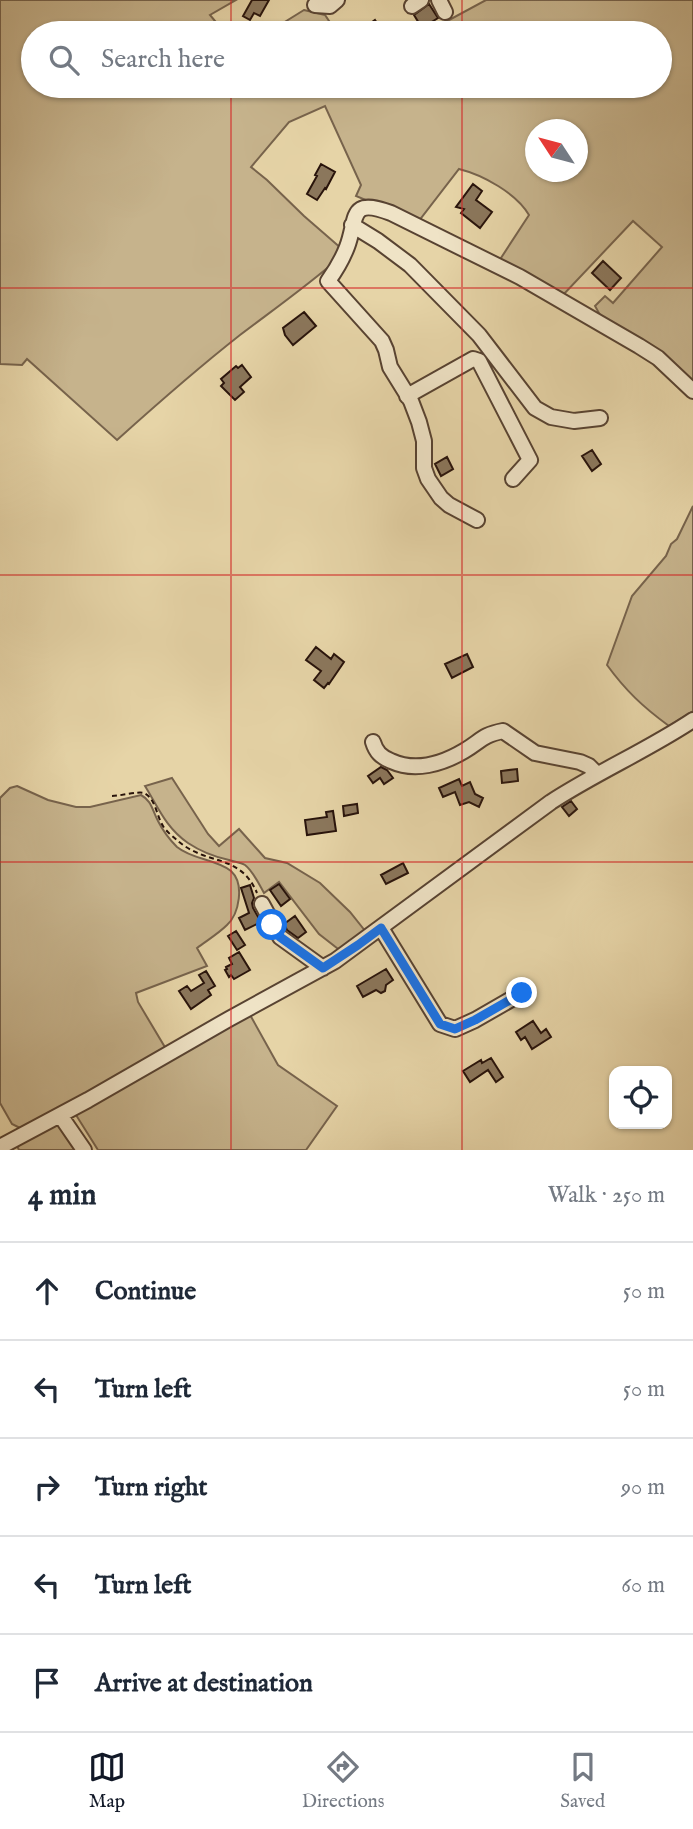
<!DOCTYPE html>
<meta charset="utf-8">
<style>
:root{--surface:#fff;--page:#f2f2f3;--text:#1f2937;--muted:#747a83;--line:#e0e1e3;--accent:#111827}
body{margin:0;font-family:"IM FELL English",serif;background:var(--page);color:var(--text)}
.controls{position:absolute;right:21px;bottom:21px;display:grid;overflow:hidden;border-radius:14px;box-shadow:0 2px 5px #0004}
.controls button{width:63px;height:63px;display:grid;place-items:center;padding:0;border:0;border-bottom:2px solid var(--line);background:var(--surface);color:var(--text);font:35px sans-serif}
.compass{position:absolute;left:525px;top:119px;width:63px;height:63px;border-radius:50%;background:var(--surface);box-shadow:0 2px 5px #0004;rotate:306deg}
.stop{position:absolute;width:21px;height:21px;margin:-16px;border:5px solid #1a73e8;border-radius:50%;background:#fff}
.stop.end{background:#1a73e8;border-color:#fff;box-shadow:0 2px 7px #0008}
.list{margin:0;padding:0;list-style:none}
h2{display:flex;justify-content:space-between;align-items:center;height:91px;margin:0;padding:0 28px;font-size:30px}
h2 small{font-size:23px;font-weight:400;color:var(--muted)}
.list li{display:grid;grid-template-columns:46px 1fr auto;gap:21px;align-items:center;box-sizing:border-box;height:98px;padding:0 28px;border-top:2px solid var(--line)}
.list b{display:block;font-size:26px;white-space:nowrap}
.list em{font-size:23px;font-style:normal;color:var(--muted)}
.icon{flex:none;width:38px;height:38px;fill:none;stroke:currentColor;stroke-width:2;stroke-linecap:round;stroke-linejoin:round}
.map{position:relative;flex:none;width:693px;height:1150px;overflow:hidden}
.search{position:absolute;background:var(--surface);box-shadow:0 2px 5px #0004;left:21px;right:21px;top:21px;height:77px;display:flex;align-items:center;gap:18px;box-sizing:border-box;padding:0 24px;border-radius:38px;color:var(--muted);font-size:26px}
.sheet{height:581px;background:var(--surface)}
nav{display:flex;justify-content:space-around;align-items:center;box-sizing:border-box;height:98px;border-top:2px solid var(--line);background:var(--surface);font-size:19px;color:var(--muted)}
nav a{display:grid;justify-items:center;gap:4px}
nav .on{color:var(--accent)}
.map>svg:first-child{display:block}
.green{fill:#c6b38c;stroke:#77634c;stroke-width:2;fill-rule:evenodd}
.building{fill:#8b775c;stroke:#28130b;stroke-width:2}
.lines{fill:none;stroke-linecap:round;stroke-linejoin:round}
.minor-casing{stroke:#584332;stroke-width:18}
.path{stroke:#28130b;stroke-width:2;stroke-dasharray:5 3.5;stroke-linecap:butt}
.minor{stroke:#efe3c6;stroke-width:14}
.route{stroke:#1a73e8;stroke-width:9}
.grid{fill:none;stroke:#d62828;stroke-width:2;stroke-opacity:0.55}
</style>
<div class="map">
<svg width="693" height="1150" viewBox="0 0 693 1150">
<rect width="100%" height="100%" fill="#e6d4a7"/>
<filter id="stains"><feTurbulence type="fractalNoise" baseFrequency=".00286" numOctaves="4"/><feColorMatrix values="0 0 0 0 .2 0 0 0 0 .09 0 0 0 0 .02 0 0 0 .5 -.17"/></filter>
<radialGradient id="worn" r=".72"><stop offset=".6" stop-color="#630" stop-opacity="0"/><stop offset="1" stop-color="#630" stop-opacity=".3"/></radialGradient>
<path class="green" d="M 0,0 L 236,0 L 210,15 L 225,33 L 33,33 L 33,86 L 660,86 L 660,33 L 425,33 L 486,0 L 693,0 L 693,389 L 604,322 L 595,306 L 605,296 L 613,303 L 662,247 L 633,221 L 563,295 L 499,261 L 529,215 C 516,193 483,175 459,169 L 418,222 L 356,196 L 361,185 L 325,106 L 289,122 L 251,167 L 267,180 L 304,216 L 342,249 L 338,259 C 307,286 273,310 240,335 C 198,368 157,404 117,440 L 27,359 L 22,365 L 0,364 ZM 536,130 L 578,130 L 578,172 L 536,172 Z
M 304,10 L 325,15 L 337,33 L 267,33 Z
M 693,506 L 693,711 L 669,726 C 643,707 626,691 607,665 L 632,596 L 666,556 L 671,544 L 677,539 Z
M 172,778 L 208,834 L 219,846 L 239,829 L 265,858 L 287,863 L 320,883 L 350,912 L 366,932 L 342,952 L 319,934 L 279,882 L 264,893 C 259,884 253,871 245,865 C 240,862 234,862 229,860 C 215,857 200,851 188,843 C 166,828 158,807 145,786 Z
M 17,786 L 48,800 L 76,807 L 90,807 L 141,795 C 152,801 152,810 158,821 C 162,829 170,840 177,847 C 193,860 216,859 231,871 C 245,884 239,914 227,925 C 218,934 206,941 197,948 L 207,966 L 136,993 L 138,1002 L 166,1049 L 22,1129 L 12,1124 L 0,1103 L 0,798 L 10,788 Z
M 249,1013 L 278,1065 L 337,1106 L 306,1150 L 98,1150 L 76,1115 L 86,1105 Z
M 70,1117 L 90,1150 L 19,1150 L 17,1146 Z"/>
<path class="building" d="M 252,0 L 269,0 L 260,16 L 254,13 L 250,20 L 243,16 Z
M 429,4 L 438,18 L 422,28 L 414,15 Z
M 375,20 L 384,33 L 357,33 Z
M 321,164 L 335,172 L 326,189 L 325,188 L 317,200 L 307,194 L 317,176 L 315,175 Z
M 473,184 L 482,191 L 476,200 L 492,212 L 480,228 L 461,213 L 464,209 L 456,207 Z
M 603,261 L 621,278 L 610,290 L 592,273 Z
M 304,312 L 316,326 L 293,345 L 285,335 L 283,328 Z
M 242,365 L 251,377 L 240,387 L 244,392 L 235,400 L 221,386 L 224,383 L 221,379 L 236,366 L 238,368 Z
M 592,450 L 601,464 L 592,471 L 582,456 Z
M 447,457 L 453,469 L 441,476 L 435,464 Z
M 316,647 L 331,659 L 334,654 L 344,662 L 329,684 L 328,683 L 324,688 L 314,680 L 321,671 L 306,660 Z
M 467,654 L 473,667 L 452,678 L 445,664 Z
M 381,767 L 387,770 L 393,778 L 384,784 L 380,778 L 373,783 L 368,776 Z
M 517,769 L 518,781 L 502,783 L 501,771 Z
M 459,779 L 462,786 L 470,782 L 475,794 L 483,798 L 479,807 L 469,802 L 460,805 L 455,792 L 443,797 L 439,788 Z
M 571,801 L 577,809 L 569,816 L 562,807 Z
M 357,804 L 358,813 L 344,816 L 343,806 Z
M 333,811 L 336,831 L 307,835 L 305,820 L 327,817 L 326,812 Z
M 403,863 L 408,873 L 386,884 L 381,875 Z
M 279,884 L 290,899 L 281,906 L 270,890 Z
M 250,885 L 254,898 L 252,903 L 253,908 L 261,922 L 245,930 L 239,918 L 249,913 L 241,888 Z
M 295,916 L 306,932 L 298,938 L 287,930 L 284,924 Z
M 236,931 L 245,945 L 237,950 L 228,936 Z
M 239,952 L 250,970 L 234,979 L 231,975 L 229,977 L 225,970 L 227,969 L 226,967 L 232,964 L 229,958 Z
M 386,969 L 393,980 L 386,985 L 385,991 L 381,993 L 376,990 L 363,997 L 357,986 Z
M 206,971 L 215,986 L 208,990 L 211,995 L 191,1009 L 179,991 L 187,986 L 191,991 L 204,983 L 199,975 Z
M 533,1021 L 541,1033 L 546,1029 L 551,1037 L 532,1049 L 525,1037 L 521,1040 L 516,1032 Z
M 491,1058 L 503,1077 L 496,1082 L 488,1070 L 470,1082 L 463,1071 L 481,1060 L 482,1063 Z"/>
<g class="lines">
<defs>
<path id="minor" d="M 439,0 L 445,12
M 315,5 L 330,6 L 337,0
M 412,6 L 421,0
M 352,225 L 378,241 L 410,265 L 479,335 L 535,408 L 551,417 L 574,421 L 600,418
M 407,396 L 473,359 L 479,361 L 530,460 L 513,479
M 477,520 L 449,505 L 441,498 L 428,479 L 424,468 L 424,441 L 419,422 L 411,401 L 390,367 L 386,350 L 382,341 L 328,281 C 336,270 342,260 347,247 C 358,218 348,197 391,213 L 520,277 L 639,346 L 658,358 L 693,391
M 373,742 C 376,752 381,757 391,761 C 415,772 442,764 464,751 C 481,741 482,735 503,731 L 535,753 L 580,762 L 589,766 L 597,774
M 262,904 L 280,937 L 323,968
M 381,928 L 440,1024 L 455,1029 L 475,1020 L 522,993
M 60,1115 L 84,1150
M 0,1147 L 88,1100 L 229,1019 L 335,961 L 551,802 C 597,772 648,750 693,720"/>
</defs>
<use href="#minor" class="minor-casing"/>
<path class="path" d="M 112,796 C 120,796 138,791 144,793 C 156,799 156,815 163,826 C 166,831 173,837 178,841 C 207,866 240,853 257,893"/>
<use href="#minor" class="minor"/>
</g>
<g class="lines">
<path class="route" d="M 272,925 L 280,937 L 323,968 L 358,945 L 381,928 L 440,1024 L 455,1029 L 475,1020 L 522,993"/>
</g>
<path class="grid" d="M 231,0 L 231,33M 462,0 L 462,33M 231,86 L 231,1150M 462,86 L 462,1150M 0,288 L 693,288M 0,575 L 693,575M 0,862 L 693,862"/>
<rect width="100%" height="100%" filter="url(#stains)"/>
<rect width="100%" height="100%" fill="url(#worn)"/>
</svg>
<div class="controls">
<button><svg class="icon" aria-label="locate" viewBox="0 0 24 24"><circle cx="12" cy="12" r="6"/><path d="M12 2v4M12 18v4M2 12h4M18 12h4"/></svg></button>
</div>
<svg class="compass" viewBox="-18 -18 36 36"><path d="M0-13l5 13h-10z" fill="#e53935"/><path d="M0 13l5-13h-10z" fill="#747a83"/></svg>
<div class="stop" style="left:272px;top:925px"></div>
<div class="stop end" style="left:522px;top:993px"></div>
<div class="search"><svg class="icon" aria-label="search" viewBox="0 0 24 24"><circle cx="10" cy="10" r="6"/><path d="M15 15l6 6"/></svg>Search here</div>
</div>
<section class="sheet">
<h2>4 min<small>Walk · 250 m</small></h2>
<ul class="list">
<li><svg class="icon" aria-label="ahead" viewBox="0 0 24 24"><path d="M12 20V5M6 11l6-6 6 6"/></svg><div><b>Continue</b></div><em>50 m</em></li>
<li><svg class="icon" aria-label="left" viewBox="0 0 24 24"><path d="M17 20v-9H6M10 6l-5 5 5 5"/></svg><div><b>Turn left</b></div><em>50 m</em></li>
<li><svg class="icon" aria-label="right" viewBox="0 0 24 24"><path d="M7 20v-9h11M14 6l5 5-5 5"/></svg><div><b>Turn right</b></div><em>90 m</em></li>
<li><svg class="icon" aria-label="left" viewBox="0 0 24 24"><path d="M17 20v-9H6M10 6l-5 5 5 5"/></svg><div><b>Turn left</b></div><em>60 m</em></li>
<li><svg class="icon" aria-label="arrive" viewBox="0 0 24 24"><path d="M6 21V4h12l-3 4 3 4H6"/></svg><div><b>Arrive at destination</b></div></li>
</ul>
</section>
<nav>
<a class="on"><svg class="icon" aria-label="map" viewBox="0 0 24 24"><path d="M3 6l6-2 6 2 6-2v14l-6 2-6-2-6 2zM9 4v14M15 6v14"/></svg>Map</a>
<a><svg class="icon" aria-label="directions" viewBox="0 0 24 24"><path d="M12 3l9 9-9 9-9-9zM9 14v-3h6M13 9l2 2-2 2"/></svg>Directions</a>
<a><svg class="icon" aria-label="saved" viewBox="0 0 24 24"><path d="M7 4h10v16l-5-4-5 4z"/></svg>Saved</a>
</nav>
